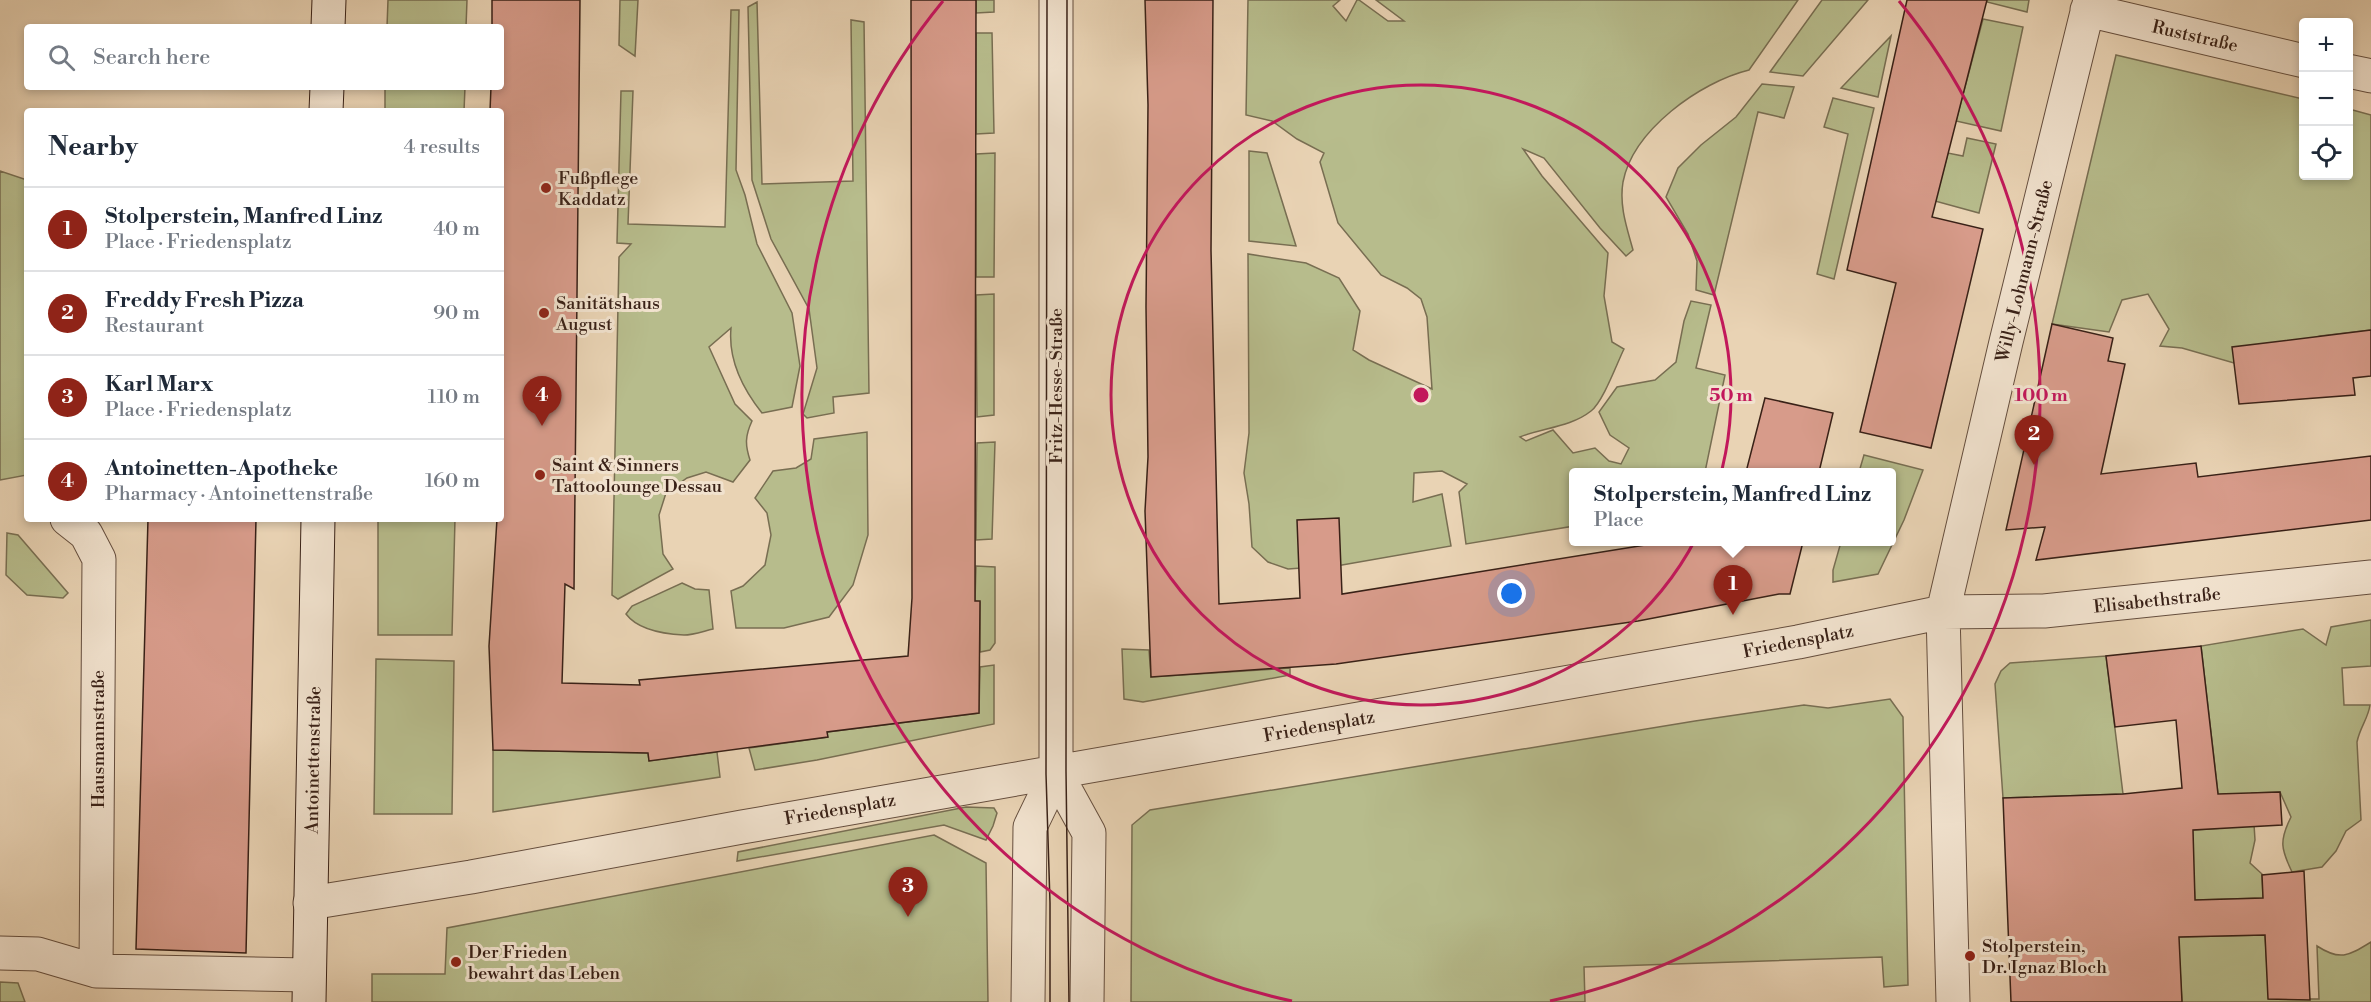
<!DOCTYPE html>
<meta charset="utf-8">
<style>
:root{--surface:#fff;--page:#f6f6f7;--text:#1f2937;--muted:#747a83;--line:#e0e1e3;--accent:#8f2418}
body{margin:0;font-family:"Libre Bodoni",serif;background:var(--page);color:var(--text)}
.controls{position:absolute;right:18px;top:18px;display:grid;overflow:hidden;border-radius:6px;box-shadow:0 3px 9px #0003}
.controls button{width:54px;height:54px;display:grid;place-items:center;padding:0;border:0;border-bottom:2px solid var(--line);background:var(--surface);color:var(--text);font:30px sans-serif}
.you{position:absolute;left:1512px;top:594px;width:21px;height:21px;margin:-15px;border:4px solid #fff;border-radius:50%;background:#1a73e8;box-shadow:0 0 0 9px #1a73e833}
.badge{display:grid;place-items:center;width:39px;height:39px;border-radius:50%;background:var(--accent);color:#fff;font-size:20px;font-weight:700}
.pin{position:absolute;translate:-50% -50px;filter:drop-shadow(0 2px 3px #0008)}
.pin::after{content:'';position:absolute;top:32px;width:21px;height:18px;background:inherit;clip-path:polygon(0 0,100% 0,50% 100%)}
.popup{position:absolute;left:1569px;top:468px;width:327px;height:78px;box-sizing:border-box;display:grid;place-content:center;border-radius:6px;background:var(--surface);filter:drop-shadow(0 2px 4px #0005);font-size:20px;white-space:nowrap;color:var(--muted)}
.popup b{font-size:22px;color:var(--text)}
.popup::after{content:'';position:absolute;left:50%;top:100%;margin-left:-12px;border:12px solid transparent;border-top-color:var(--surface)}
.list{margin:0;padding:0;list-style:none}
h2{display:flex;justify-content:space-between;align-items:center;height:78px;margin:0;padding:0 24px;font-size:26px}
h2 small{font-size:20px;font-weight:400;color:var(--muted)}
.list li{display:grid;grid-template-columns:39px 1fr auto;gap:18px;align-items:center;box-sizing:border-box;height:84px;padding:0 24px;border-top:2px solid var(--line)}
.list b{display:block;font-size:22px;white-space:nowrap}
.list p{margin:0;font-size:20px;white-space:nowrap;color:var(--muted)}
.list em{font-size:20px;font-style:normal;color:var(--muted)}
.icon{flex:none;width:33px;height:33px;fill:none;stroke:currentColor;stroke-width:2;stroke-linecap:round;stroke-linejoin:round}
.map{position:relative;flex:none;width:2371px;height:1002px;overflow:hidden}
.search{position:absolute;background:var(--surface);box-shadow:0 3px 9px #0003;left:24px;top:24px;width:480px;height:66px;display:flex;align-items:center;gap:15px;box-sizing:border-box;padding:0 21px;border-radius:6px;color:var(--muted);font-size:22px}
.panel{position:absolute;background:var(--surface);box-shadow:0 3px 9px #0003;left:24px;top:108px;width:480px;height:414px;border-radius:6px}
.map>svg:first-child{display:block}
.green{fill:#b7bc8c;stroke:#786e52;stroke-width:1.5}
.building{fill:#d79b8a;stroke:#392117;stroke-width:1.5}
.lines{fill:none;stroke-linecap:round;stroke-linejoin:round}
.minor-casing{stroke:#654e3e;stroke-width:35}
.secondary-casing{stroke:#392117;stroke-width:35}
.minor{stroke:#f1e2ce;stroke-width:33}
.secondary{stroke:#f1e2ce;stroke-width:33}
.tram{stroke:#392117;stroke-width:1.5}
.ring{fill:none;stroke:#c2185b;stroke-width:3}
.poi-dot{fill:#8f2418;stroke:#f1e2ce;stroke-width:2}
.labels{text-anchor:middle;stroke-width:6;stroke-linejoin:round;paint-order:stroke}
.street-label{font-size:18px;fill:#392117;stroke:#f1e2ce}
.poi-label{font-size:18px;fill:#392117;stroke:#f1e2ce;text-anchor:start}
.centre{fill:#c2185b;stroke:#f1e2ce;stroke-width:3}
.ring-label{font-size:18px;text-anchor:middle;font-weight:bold;fill:#c2185b;stroke:#f1e2ce;stroke-width:6;stroke-linejoin:round;paint-order:stroke}
</style>
<div class="map">
<svg width="2371" height="1002" viewBox="0 0 2371 1002">
<rect width="100%" height="100%" fill="#e9d3b4"/>
<filter id="stains"><feTurbulence type="fractalNoise" baseFrequency=".00333" numOctaves="4"/><feColorMatrix values="0 0 0 0 .2 0 0 0 0 .09 0 0 0 0 .02 0 0 0 .5 -.17"/></filter>
<radialGradient id="worn" r=".72"><stop offset=".6" stop-color="#630" stop-opacity="0"/><stop offset="1" stop-color="#630" stop-opacity=".3"/></radialGradient>
<path class="green" d="M 388,0 L 467,0 L 466,27 L 387,27 Z
M 620,0 L 638,0 L 635,56 L 619,45 Z
M 976,0 L 994,0 L 994,12 L 976,13 Z
M 1248,0 L 1340,0 L 1333,6 L 1346,21 L 1357,0 L 1359,0 L 1388,21 L 1404,21 L 1376,0 L 1798,0 L 1749,70 C 1700,82 1633,130 1623,182 C 1619,206 1627,228 1633,250 L 1626,256 L 1600,228 L 1544,158 L 1523,149 L 1542,176 L 1608,253 L 1604,296 L 1612,342 L 1624,349 C 1617,363 1603,402 1591,411 C 1571,427 1542,428 1520,437 L 1526,441 L 1553,430 L 1573,453 L 1595,448 L 1609,461 L 1621,464 L 1629,448 L 1610,435 L 1599,412 L 1617,387 L 1655,380 L 1676,362 L 1684,321 L 1691,301 L 1711,305 L 1696,368 L 1725,375 L 1705,472 L 1574,472 L 1574,526 L 1466,544 L 1459,492 L 1467,484 L 1442,471 L 1414,473 L 1413,502 L 1442,494 L 1451,546 L 1342,565 L 1288,569 L 1268,562 L 1252,547 L 1249,504 L 1244,473 L 1249,433 L 1248,254 L 1306,263 L 1339,278 L 1360,311 L 1353,350 L 1369,360 L 1432,389 L 1427,317 L 1421,299 L 1407,288 L 1381,275 L 1338,223 L 1320,162 L 1324,153 L 1297,139 L 1272,121 L 1246,115 Z
M 1822,0 L 1868,0 L 1803,76 L 1770,72 Z
M 1987,0 L 2029,0 L 2027,12 L 1987,2 Z
M 757,2 L 762,184 L 853,181 L 851,20 L 864,22 L 869,393 L 833,397 L 834,413 L 807,418 L 803,414 L 817,368 L 809,309 L 771,239 L 752,180 L 748,7 Z
M 731,10 L 739,10 L 736,170 L 745,195 L 757,244 L 792,313 L 800,366 L 792,407 L 762,413 C 742,388 728,360 731,328 L 709,347 L 735,404 L 752,421 C 745,436 745,445 750,460 L 733,482 L 706,472 L 687,478 L 666,493 L 659,515 L 663,554 L 673,569 L 618,599 L 612,595 L 619,257 L 631,244 L 617,243 L 621,91 L 633,91 L 628,224 L 725,227 Z
M 1983,19 L 2023,27 L 2001,131 L 1956,121 Z
M 976,33 L 992,33 L 994,133 L 976,134 Z
M 1891,36 L 1878,97 L 1841,88 Z
M 2116,55 L 2303,99 L 2304,176 L 2348,176 L 2349,109 L 2371,115 L 2371,330 L 2320,336 L 2234,363 L 2182,348 L 2160,346 L 2169,329 L 2148,294 L 2122,300 L 2109,332 L 2052,324 Z
M 1762,84 L 1794,87 L 1784,118 L 1758,112 L 1714,295 L 1696,290 L 1697,261 L 1688,234 L 1666,197 L 1678,168 L 1701,145 L 1736,117 Z
M 385,87 L 465,87 L 464,111 L 385,111 Z
M 1833,98 L 1874,108 L 1834,279 L 1817,274 L 1848,134 L 1824,127 Z
M 1967,138 L 1996,144 L 1979,213 L 1935,201 L 1948,153 L 1963,156 Z
M 1249,151 L 1267,153 L 1296,246 L 1249,241 Z
M 995,153 L 994,277 L 976,277 L 976,154 Z
M 0,171 L 27,180 L 27,475 L 0,480 Z
M 994,294 L 994,415 L 977,417 L 976,295 Z
M 867,432 L 868,535 L 853,585 L 829,617 L 784,628 L 736,628 L 731,591 L 743,586 L 765,565 L 771,535 L 767,513 L 755,498 L 773,471 L 796,468 L 811,459 L 814,439 Z
M 995,442 L 992,539 L 976,540 L 977,443 Z
M 1864,455 L 1923,470 L 1904,520 L 1878,574 L 1833,582 L 1833,570 L 1841,542 L 1892,542 L 1892,472 L 1859,472 Z
M 378,519 L 455,519 L 452,635 L 378,635 Z
M 7,533 L 18,535 L 68,593 L 63,598 L 27,595 L 6,575 Z
M 976,566 L 995,567 L 995,643 L 990,650 L 980,652 L 980,602 L 975,601 Z
M 682,583 L 695,589 L 709,590 L 713,629 C 704,631 693,635 684,635 C 664,634 638,630 626,614 L 632,606 Z
M 2371,620 L 2371,666 L 2342,668 L 2344,705 L 2370,705 C 2368,719 2360,727 2357,742 L 2361,820 L 2346,831 L 2336,851 L 2322,867 L 2292,872 C 2281,849 2279,841 2291,817 L 2280,792 L 2252,793 L 2255,840 L 2250,863 L 2262,874 L 2263,898 L 2195,900 L 2194,884 L 2139,834 L 2222,828 L 2201,646 L 2303,629 L 2326,645 L 2331,627 Z
M 1122,649 L 1149,650 L 1151,677 L 1290,668 L 1290,675 L 1143,702 L 1124,699 Z
M 2106,656 L 2123,794 L 2003,798 L 1995,684 L 2001,671 L 2010,663 Z
M 376,659 L 454,661 L 452,814 L 374,814 Z
M 994,665 L 994,724 L 817,760 L 755,770 L 749,748 L 827,737 L 827,732 L 979,713 L 980,667 Z
M 1890,699 L 1903,717 L 1908,985 L 1884,987 L 1882,957 L 1584,967 L 1585,1002 L 1131,1002 L 1132,825 L 1150,810 L 1695,721 L 1804,705 L 1828,708 Z
M 493,750 L 648,753 L 649,761 L 717,752 L 720,777 L 493,812 Z
M 966,807 L 994,808 L 997,813 L 993,826 L 986,840 L 944,825 L 737,861 L 738,852 Z
M 934,835 L 986,863 L 988,1002 L 372,1002 L 372,974 L 445,974 L 447,928 Z
M 2265,935 L 2269,999 L 2319,999 L 2317,946 C 2340,961 2348,956 2371,942 L 2371,1002 L 2182,1002 L 2178,937 Z
M 0,982 L 18,983 L 25,1002 L 0,1002 Z"/>
<path class="building" d="M 492,0 L 580,0 L 574,589 L 565,584 L 562,683 L 640,685 L 639,680 L 908,656 L 912,598 L 911,0 L 976,0 L 975,601 L 980,601 L 979,713 L 827,732 L 828,737 L 649,761 L 648,753 L 493,750 L 489,646 L 497,519 L 501,519 L 501,111 L 490,111 L 491,87 L 501,87 L 501,27 L 492,27 Z
M 1145,0 L 1213,0 L 1211,250 L 1219,604 L 1300,598 L 1297,520 L 1339,518 L 1342,594 L 1664,542 L 1803,542 L 1790,594 L 1779,594 L 1638,621 L 1336,664 L 1151,677 L 1145,511 L 1148,457 L 1146,307 L 1148,105 Z
M 1907,0 L 1987,0 L 1932,217 L 1983,229 L 1931,448 L 1860,432 L 1896,283 L 1847,270 Z
M 2052,324 L 2113,338 L 2108,361 L 2125,364 L 2101,474 L 2196,463 L 2198,477 L 2371,456 L 2371,520 L 2036,560 L 2045,527 L 2006,530 Z
M 2371,330 L 2371,376 L 2353,378 L 2355,395 L 2239,404 L 2232,347 Z
M 1765,398 L 1833,413 L 1819,472 L 1746,472 Z
M 148,519 L 256,519 L 246,953 L 136,949 Z
M 2201,646 L 2218,794 L 2280,792 L 2282,825 L 2193,830 L 2195,900 L 2263,898 L 2262,875 L 2304,871 L 2310,1000 L 2268,999 L 2265,935 L 2179,937 L 2182,1002 L 2011,1002 L 2003,798 L 2123,794 L 2182,788 L 2176,720 L 2115,727 L 2106,656 Z"/>
<g class="lines">
<defs>
<path id="minor" d="M 2087,10 L 2304,61
M 2348,71 L 2371,76
M 67,519 L 86,534 L 99,559 L 96,971
M 1056,773 L 1089,833 L 1087,1002
M 310,903 L 471,877 L 742,827 L 1798,642 L 1943,612 L 2044,611 L 2371,577
M 0,953 L 38,954 L 96,971 L 309,975
M 1028,1002 L 1030,827 L 1056,773 L 1056,0
M 1953,1002 L 1943,612 L 2006,342 L 2090,0"/>
<path id="secondary" d="M 328,27 L 329,0
M 326,111 L 327,87
M 309,1002 L 318,519"/>
</defs>
<use href="#minor" class="minor-casing"/>
<use href="#secondary" class="secondary-casing"/>
<use href="#minor" class="minor"/>
<use href="#secondary" class="secondary"/>
<path class="tram" d="M 1047,0 L 1046,774 L 1050,903 L 1050,1002
M 1067,0 L 1066,771 L 1069,1002"/>
</g>
<g class="ring">
<circle cx="1421" cy="395" r="310"/>
<path d="M1292 1001A620 620 0 0 1 943 1M1899 1A620 620 0 0 1 1550 1001"/>
</g>
<g class="poi-dot">
<circle cx="546" cy="188" r="6"/>
<circle cx="544" cy="313" r="6"/>
<circle cx="540" cy="475" r="6"/>
<circle cx="1970" cy="956" r="6"/>
<circle cx="456" cy="962" r="6"/>
</g>
<g class="labels">
<g class="street-label">
<text transform="translate(2195 36) rotate(13)" y="6">Ruststraße</text>
<text transform="translate(2024 271) rotate(-76)" y="6">Willy-Lohmann-Straße</text>
<text transform="translate(1056 386) rotate(-90)" y="6">Fritz-Hesse-Straße</text>
<text transform="translate(2157 600) rotate(-6)" y="6">Elisabethstraße</text>
<text transform="translate(1798 641) rotate(-11)" y="6">Friedensplatz</text>
<text transform="translate(1319 726) rotate(-10)" y="6">Friedensplatz</text>
<text transform="translate(98 739) rotate(-90)" y="6">Hausmannstraße</text>
<text transform="translate(313 760) rotate(-89)" y="6">Antoinettenstraße</text>
<text transform="translate(840 809) rotate(-10)" y="6">Friedensplatz</text>
</g>
<g class="poi-label">
<text x="558" y="184">Fußpflege<tspan x="558" dy="21">Kaddatz</tspan></text>
<text x="556" y="309">Sanitätshaus<tspan x="556" dy="21">August</tspan></text>
<text x="552" y="471">Saint &amp; Sinners<tspan x="552" dy="21">Tattoolounge Dessau</tspan></text>
<text x="1982" y="952">Stolperstein,<tspan x="1982" dy="21">Dr. Ignaz Bloch</tspan></text>
<text x="468" y="958">Der Frieden<tspan x="468" dy="21">bewahrt das Leben</tspan></text>
</g>
</g>
<circle cx="1421" cy="395" r="9" class="centre"/>
<g class="ring-label">
<text x="1731" y="401">50 m</text>
<text x="2041" y="401">100 m</text>
</g>
<rect width="100%" height="100%" filter="url(#stains)"/>
<rect width="100%" height="100%" fill="url(#worn)"/>
</svg>
<div class="controls">
<button>+</button>
<button>−</button>
<button><svg class="icon" aria-label="locate" viewBox="0 0 24 24"><circle cx="12" cy="12" r="6"/><path d="M12 2v4M12 18v4M2 12h4M18 12h4"/></svg></button>
</div>
<div class="you"></div>
<div class="pin badge" style="left:1733px;top:615px">1</div>
<div class="popup"><b>Stolperstein, Manfred Linz</b>Place</div>
<div class="pin badge" style="left:2034px;top:465px">2</div>
<div class="pin badge" style="left:908px;top:917px">3</div>
<div class="pin badge" style="left:542px;top:426px">4</div>
<div class="search"><svg class="icon" aria-label="search" viewBox="0 0 24 24"><circle cx="10" cy="10" r="6"/><path d="M15 15l6 6"/></svg>Search here</div>
<section class="panel">
<h2>Nearby<small>4 results</small></h2>
<ul class="list">
<li><span class="badge">1</span><div><b>Stolperstein, Manfred Linz</b><p>Place · Friedensplatz</p></div><em>40 m</em></li>
<li><span class="badge">2</span><div><b>Freddy Fresh Pizza</b><p>Restaurant</p></div><em>90 m</em></li>
<li><span class="badge">3</span><div><b>Karl Marx</b><p>Place · Friedensplatz</p></div><em>110 m</em></li>
<li><span class="badge">4</span><div><b>Antoinetten-Apotheke</b><p>Pharmacy · Antoinettenstraße</p></div><em>160 m</em></li>
</ul>
</section>
</div>
